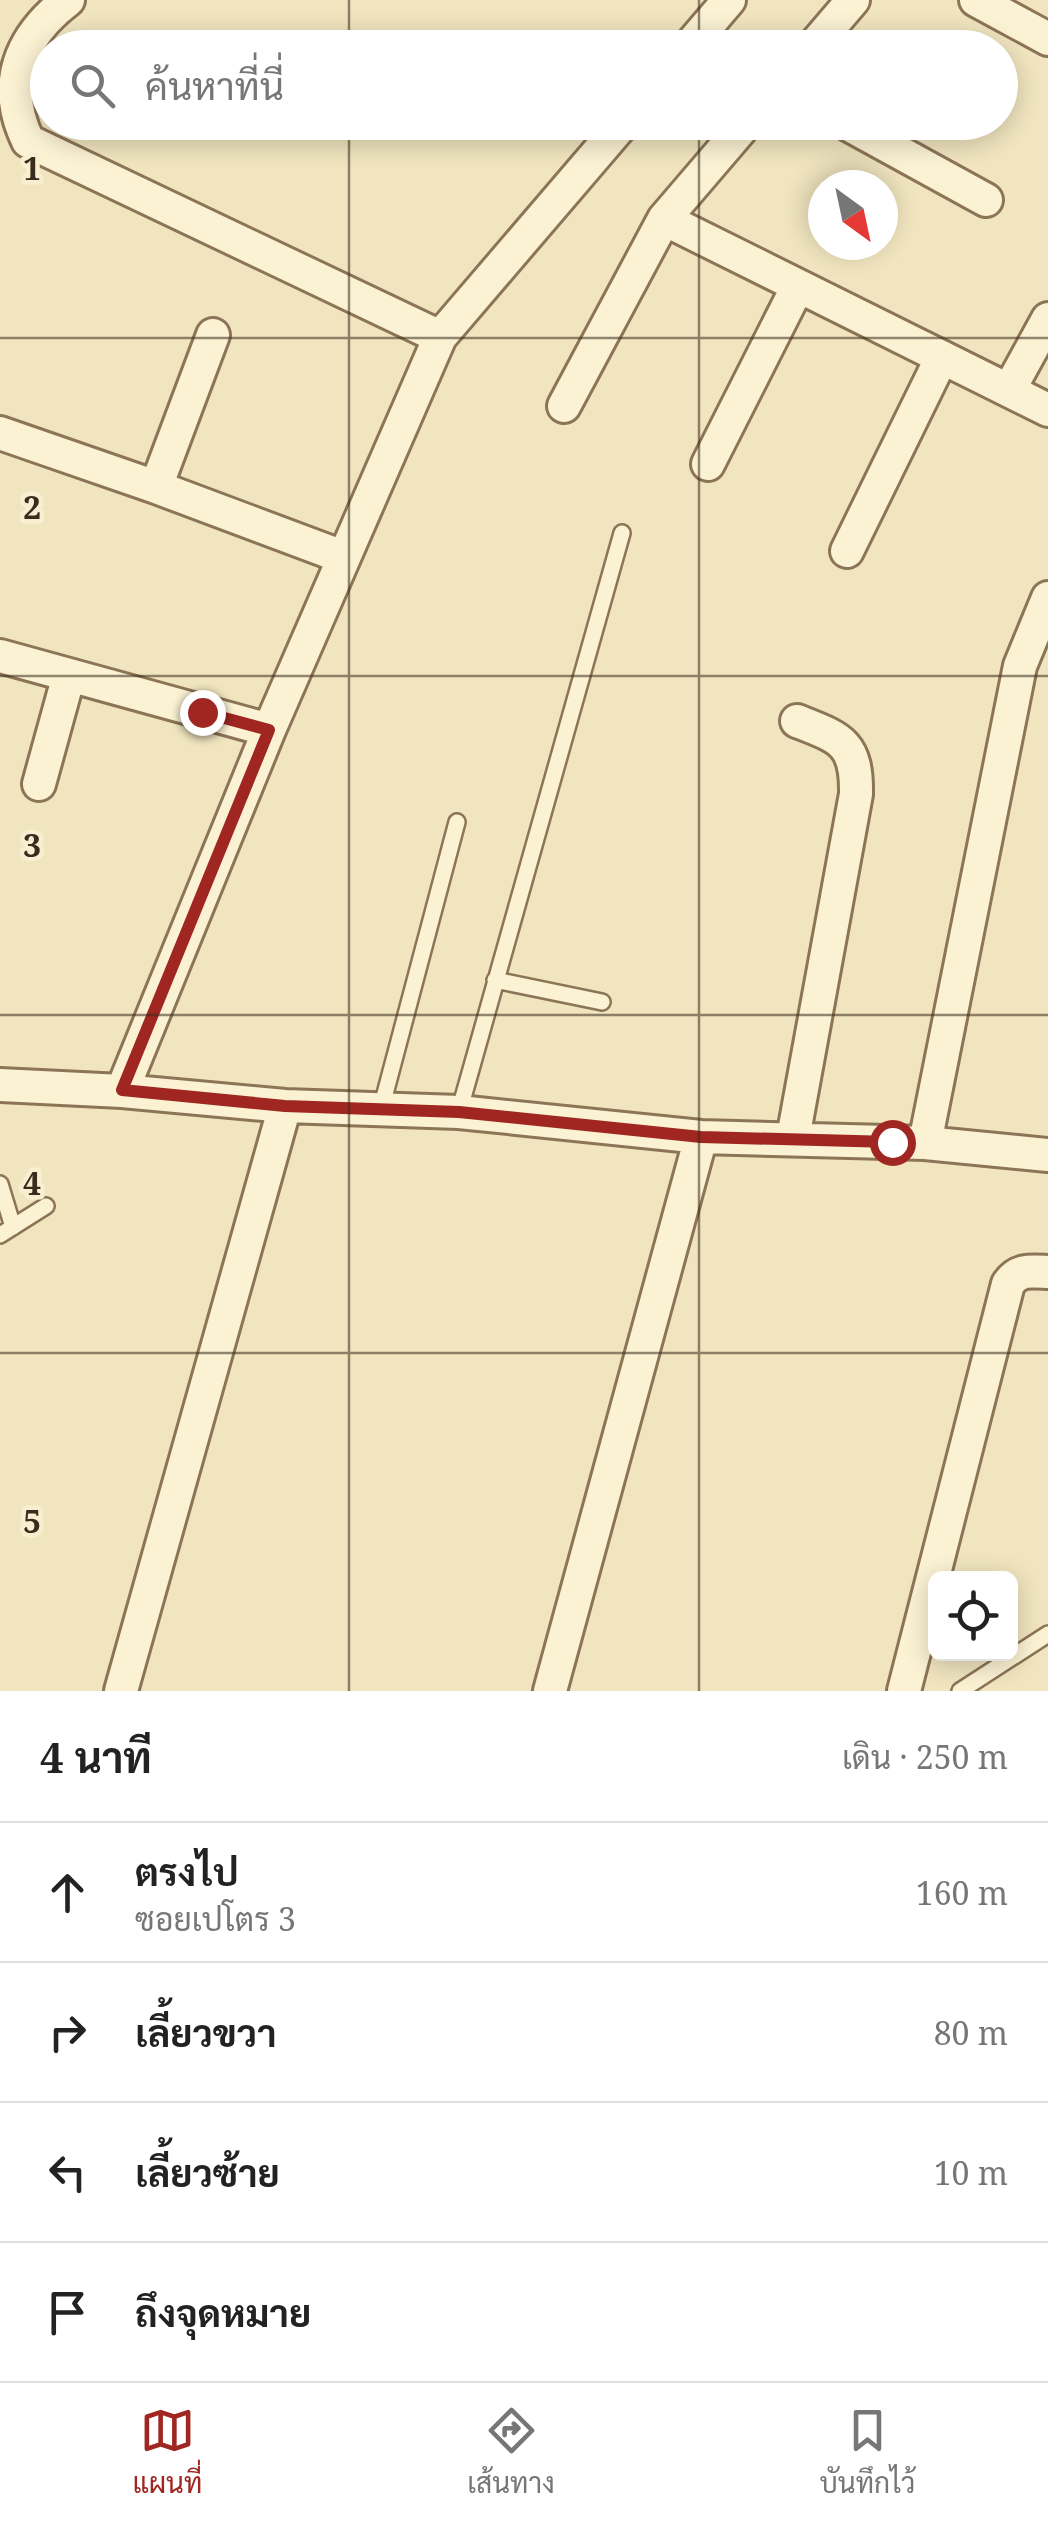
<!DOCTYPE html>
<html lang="th">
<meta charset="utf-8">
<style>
:root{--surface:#fff;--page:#f2f2f2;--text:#222;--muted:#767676;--line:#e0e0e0;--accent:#9f2621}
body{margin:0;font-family:"Noto Serif",Sarabun,serif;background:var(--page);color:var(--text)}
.controls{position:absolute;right:30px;bottom:30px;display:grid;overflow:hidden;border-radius:15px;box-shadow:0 5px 25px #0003}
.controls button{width:90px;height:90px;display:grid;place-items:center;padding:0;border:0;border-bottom:2px solid var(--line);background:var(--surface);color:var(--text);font:50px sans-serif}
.compass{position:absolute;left:808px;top:170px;width:90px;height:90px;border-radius:50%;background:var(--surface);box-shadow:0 5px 25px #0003;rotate:147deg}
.stop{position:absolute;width:30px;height:30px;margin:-22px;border:8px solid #9f2621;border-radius:50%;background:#fff}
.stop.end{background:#9f2621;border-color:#fff;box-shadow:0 2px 10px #0008}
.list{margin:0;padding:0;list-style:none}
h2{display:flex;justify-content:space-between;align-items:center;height:130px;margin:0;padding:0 40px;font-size:42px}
h2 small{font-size:32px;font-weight:400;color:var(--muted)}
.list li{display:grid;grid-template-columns:65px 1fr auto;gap:30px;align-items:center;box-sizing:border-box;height:140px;padding:0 40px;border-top:2px solid var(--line)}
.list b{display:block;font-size:38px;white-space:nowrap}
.list p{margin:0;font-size:32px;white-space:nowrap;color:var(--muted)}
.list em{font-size:32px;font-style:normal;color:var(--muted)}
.icon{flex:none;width:55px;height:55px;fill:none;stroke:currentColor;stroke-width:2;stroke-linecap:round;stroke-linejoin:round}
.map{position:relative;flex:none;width:1048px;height:1691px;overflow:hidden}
.search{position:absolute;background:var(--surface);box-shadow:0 5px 25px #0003;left:30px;right:30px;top:30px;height:110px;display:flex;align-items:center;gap:25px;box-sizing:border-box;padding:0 35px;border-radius:55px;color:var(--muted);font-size:38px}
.sheet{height:690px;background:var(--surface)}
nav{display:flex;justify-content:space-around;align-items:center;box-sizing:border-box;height:140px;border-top:2px solid var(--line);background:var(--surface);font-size:28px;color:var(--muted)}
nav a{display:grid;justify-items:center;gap:5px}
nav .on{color:var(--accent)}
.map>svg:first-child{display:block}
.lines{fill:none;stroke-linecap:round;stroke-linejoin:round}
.service-casing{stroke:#8c7556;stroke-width:20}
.minor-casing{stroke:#8c7556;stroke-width:38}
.service{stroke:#fbf1d3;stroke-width:15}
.minor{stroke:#fbf1d3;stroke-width:32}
.route{stroke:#9f2621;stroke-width:12}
.grid{fill:none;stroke:#3a2c1c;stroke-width:2.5;stroke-opacity:0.55}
.grid-label{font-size:32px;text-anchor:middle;font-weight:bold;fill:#3a2c1c;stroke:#f8eed0;stroke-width:9;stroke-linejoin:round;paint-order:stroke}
</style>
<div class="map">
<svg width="1048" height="1691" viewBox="0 0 1048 1691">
<rect width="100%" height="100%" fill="#f1e5bf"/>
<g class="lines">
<defs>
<path id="service" d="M 495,980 L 602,1002
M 381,1109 L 457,822
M 459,1112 L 622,533
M 0,1184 L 13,1227
M 0,1235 L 46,1206
M 960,1691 L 1048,1634"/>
<path id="minor" d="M 68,0 C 21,36 0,83 28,141 L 440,337
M 976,0 L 1048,39
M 688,48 L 729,0
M 812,48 L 853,0
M 844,122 L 986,200
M 664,219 L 747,122
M 1009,390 L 1048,319
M 564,406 L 664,219 L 1048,410
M 0,433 L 156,487 L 343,557
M 708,464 L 798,286
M 156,487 L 213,335
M 847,551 L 942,357
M 0,656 L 269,730
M 39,784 L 69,675
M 0,1085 L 122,1091 L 285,1106 L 459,1112 L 701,1137 L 925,1143 L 1048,1155
M 122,1091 L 269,730 L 440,337 L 624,122
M 793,1138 L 856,794 C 857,742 840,738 797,721
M 925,1143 L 1020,666 L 1048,598
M 121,1691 L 285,1106
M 550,1691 L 701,1137
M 904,1691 L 1008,1284 C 1018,1269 1031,1271 1048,1272"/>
</defs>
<use href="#service" class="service-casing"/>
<use href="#minor" class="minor-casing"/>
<use href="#service" class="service"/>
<use href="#minor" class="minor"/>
</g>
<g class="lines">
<path class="route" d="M 202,712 L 269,730 L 122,1090 L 285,1106 L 459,1112 L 701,1137 L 892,1142"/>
</g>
<path class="grid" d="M 349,0 L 349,48M 699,0 L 699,48M 349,122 L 349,1691M 699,122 L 699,1691M 0,338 L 1048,338M 0,676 L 1048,676M 0,1015 L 1048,1015M 0,1353 L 1048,1353"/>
<g class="grid-label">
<text x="32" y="180">1</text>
<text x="32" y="519">2</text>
<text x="32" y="857">3</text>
<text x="32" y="1195">4</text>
<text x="32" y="1533">5</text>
</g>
</svg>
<div class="controls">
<button><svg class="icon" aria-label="locate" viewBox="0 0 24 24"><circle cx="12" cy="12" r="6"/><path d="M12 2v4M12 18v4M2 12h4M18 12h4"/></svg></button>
</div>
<svg class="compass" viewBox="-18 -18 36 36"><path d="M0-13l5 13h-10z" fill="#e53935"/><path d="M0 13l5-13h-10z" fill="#767676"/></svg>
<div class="stop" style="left:892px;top:1142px"></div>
<div class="stop end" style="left:202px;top:712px"></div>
<div class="search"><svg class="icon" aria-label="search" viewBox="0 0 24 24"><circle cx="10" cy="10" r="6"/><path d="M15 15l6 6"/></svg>ค้นหาที่นี่</div>
</div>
<section class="sheet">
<h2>4 นาที<small>เดิน · 250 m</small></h2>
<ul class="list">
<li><svg class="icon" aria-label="ahead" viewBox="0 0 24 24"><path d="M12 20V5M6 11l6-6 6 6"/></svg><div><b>ตรงไป</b><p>ซอยเปโตร 3</p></div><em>160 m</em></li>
<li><svg class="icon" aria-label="right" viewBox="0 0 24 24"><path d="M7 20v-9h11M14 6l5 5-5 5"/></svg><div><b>เลี้ยวขวา</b></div><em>80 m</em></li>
<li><svg class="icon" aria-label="left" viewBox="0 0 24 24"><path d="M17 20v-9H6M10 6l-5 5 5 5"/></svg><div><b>เลี้ยวซ้าย</b></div><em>10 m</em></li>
<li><svg class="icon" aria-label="arrive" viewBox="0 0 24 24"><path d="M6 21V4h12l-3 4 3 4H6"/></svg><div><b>ถึงจุดหมาย</b></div></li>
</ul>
</section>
<nav>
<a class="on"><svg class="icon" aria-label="map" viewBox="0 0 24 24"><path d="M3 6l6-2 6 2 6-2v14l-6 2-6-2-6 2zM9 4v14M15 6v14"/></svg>แผนที่</a>
<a><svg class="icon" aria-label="directions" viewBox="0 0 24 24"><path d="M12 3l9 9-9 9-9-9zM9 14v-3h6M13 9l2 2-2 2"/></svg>เส้นทาง</a>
<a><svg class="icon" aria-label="saved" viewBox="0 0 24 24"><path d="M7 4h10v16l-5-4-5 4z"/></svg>บันทึกไว้</a>
</nav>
